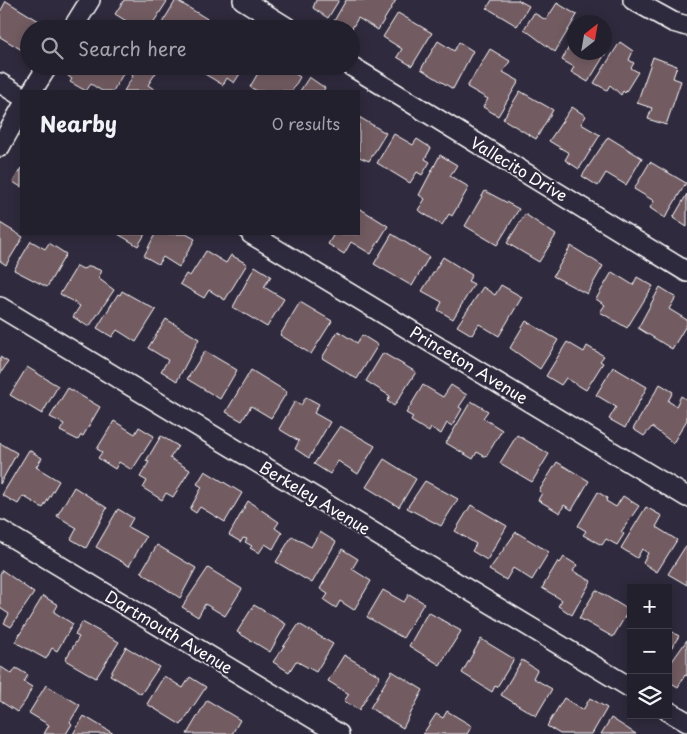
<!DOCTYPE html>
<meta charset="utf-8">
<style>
:root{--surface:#23202e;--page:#2b2836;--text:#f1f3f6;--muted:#a3a3aa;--line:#403e4a}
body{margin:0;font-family:"Playpen Sans",sans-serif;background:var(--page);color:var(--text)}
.controls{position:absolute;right:15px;bottom:15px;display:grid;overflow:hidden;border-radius:0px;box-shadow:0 2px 12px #0003}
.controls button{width:45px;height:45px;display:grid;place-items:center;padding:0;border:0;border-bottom:1px solid var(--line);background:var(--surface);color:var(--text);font:25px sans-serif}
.compass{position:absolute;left:567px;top:15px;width:45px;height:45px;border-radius:50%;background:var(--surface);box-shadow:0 2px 12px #0003;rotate:31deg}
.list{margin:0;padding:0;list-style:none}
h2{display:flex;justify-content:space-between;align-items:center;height:65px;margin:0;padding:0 20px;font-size:21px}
h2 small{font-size:16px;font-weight:400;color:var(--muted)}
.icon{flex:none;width:28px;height:28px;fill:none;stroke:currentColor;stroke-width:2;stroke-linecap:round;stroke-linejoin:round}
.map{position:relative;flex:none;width:687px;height:734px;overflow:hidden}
.search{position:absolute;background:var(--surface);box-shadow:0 2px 12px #0003;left:20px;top:20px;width:340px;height:55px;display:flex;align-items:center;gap:12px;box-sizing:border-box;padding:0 18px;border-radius:28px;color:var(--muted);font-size:19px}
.panel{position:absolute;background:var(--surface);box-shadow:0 2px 12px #0003;left:20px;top:90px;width:340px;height:145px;border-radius:0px}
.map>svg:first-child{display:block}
.building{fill:#725b62;stroke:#fff}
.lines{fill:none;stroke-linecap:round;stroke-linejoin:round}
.street-casing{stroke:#fff;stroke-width:22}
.street{stroke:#2f2a3d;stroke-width:19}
.labels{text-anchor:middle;stroke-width:4;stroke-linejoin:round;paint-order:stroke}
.street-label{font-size:16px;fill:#fff;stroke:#2f2a3d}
</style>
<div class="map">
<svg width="687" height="734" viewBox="0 0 687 734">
<rect width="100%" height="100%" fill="#2f2a3d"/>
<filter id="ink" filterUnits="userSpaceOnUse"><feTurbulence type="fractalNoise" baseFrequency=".02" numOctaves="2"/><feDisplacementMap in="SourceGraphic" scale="10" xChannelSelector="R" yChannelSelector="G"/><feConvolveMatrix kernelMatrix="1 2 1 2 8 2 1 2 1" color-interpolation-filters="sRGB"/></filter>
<g filter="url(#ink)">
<path class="building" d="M 124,0 L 168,0 L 149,29 L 139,29 L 115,14 Z
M 176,0 L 209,20 L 204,29 L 159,28 Z
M 316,0 L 339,0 L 328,18 L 313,8 Z
M 346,0 L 396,0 L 378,30 L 358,18 L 351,30 L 334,21 Z
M 492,0 L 518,0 L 529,6 L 517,26 L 487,8 Z
M 6,1 L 39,21 L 34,29 L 29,29 L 29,38 L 22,50 L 0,37 L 0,12 Z
M 557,3 L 577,15 L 555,52 L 524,29 L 534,13 L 546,20 Z
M 398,13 L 432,33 L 412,66 L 397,57 L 402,49 L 383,37 Z
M 574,37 L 574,52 L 607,51 L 588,82 L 571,72 L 574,67 L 562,60 Z
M 438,41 L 454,51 L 459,42 L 473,51 L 453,89 L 421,69 Z
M 620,42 L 633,51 L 629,60 L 634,63 L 631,68 L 638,72 L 625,93 L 623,91 L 621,95 L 610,85 L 607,90 L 594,83 Z
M 490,49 L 510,61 L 503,72 L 519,81 L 498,116 L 483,107 L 488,99 L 467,87 Z
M 653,57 L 677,66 L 673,78 L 681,81 L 666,125 L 648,119 L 652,108 L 637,103 Z
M 81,66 L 122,66 L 126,69 L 113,91 L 102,91 L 91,84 L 86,91 L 70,82 L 72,79 L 68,76 L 73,67 L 78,70 Z
M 136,66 L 149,66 L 157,71 L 148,85 L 157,91 L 124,91 L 133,76 L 131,74 Z
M 245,66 L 234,83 L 227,78 L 223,85 L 203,73 L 206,66 Z
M 262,66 L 283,66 L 300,77 L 292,91 L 257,91 L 250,87 Z
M 309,77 L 325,88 L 323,91 L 300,91 Z
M 520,91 L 553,110 L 536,139 L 503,119 Z
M 572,107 L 586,116 L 581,124 L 600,135 L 579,169 L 565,160 L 569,153 L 549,141 Z
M 359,117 L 386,133 L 369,161 L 359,157 Z
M 394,134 L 413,145 L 417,139 L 431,148 L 425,159 L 430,162 L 422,175 L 417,172 L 410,183 L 377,163 Z
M 608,137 L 642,158 L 626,185 L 606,173 L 598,186 L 582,176 Z
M 440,155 L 457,165 L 450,176 L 469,187 L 452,216 L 449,214 L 442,225 L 418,210 L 425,199 L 419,195 Z
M 650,162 L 686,183 L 665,218 L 650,208 L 654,201 L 634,189 Z
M 21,168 L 21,187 L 13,182 Z
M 485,191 L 519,209 L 497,245 L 465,226 Z
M 687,194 L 687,227 L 673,218 Z
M 359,208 L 388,226 L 371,254 L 351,242 L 344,254 L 328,244 L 334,234 L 359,234 Z
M 525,214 L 556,235 L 539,262 L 507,243 Z
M 0,223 L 23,237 L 6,265 L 0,261 Z
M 118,234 L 145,234 L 138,246 Z
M 155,234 L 186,234 L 195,239 L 179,267 L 163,257 L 158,264 L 144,256 Z
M 392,234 L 429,257 L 412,286 L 374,264 Z
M 31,241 L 45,249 L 49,243 L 66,254 L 47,287 L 14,270 Z
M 571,246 L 603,266 L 587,294 L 553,276 Z
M 206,251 L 226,263 L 231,255 L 247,264 L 225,300 L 209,290 L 204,298 L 180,284 L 186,274 L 190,276 Z
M 443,257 L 472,275 L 468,281 L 474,284 L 453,319 L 438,310 L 442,302 L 422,291 Z
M 77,266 L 83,269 L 90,266 L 102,271 L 98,278 L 114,290 L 89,327 L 73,317 L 80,306 L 60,294 Z
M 255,266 L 271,276 L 264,287 L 284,299 L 267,327 L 233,307 Z
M 612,272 L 633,285 L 637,277 L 653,286 L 627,328 L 600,312 L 605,305 L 596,299 Z
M 501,285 L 522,297 L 499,336 L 479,324 L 472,335 L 457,326 L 483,287 L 495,295 Z
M 660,287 L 676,297 L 669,309 L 687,320 L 687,324 L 672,349 L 638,328 Z
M 122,291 L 156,310 L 136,342 L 117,330 L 112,337 L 97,328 L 118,294 L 120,295 Z
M 300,302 L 332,321 L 311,354 L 280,335 Z
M 166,319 L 199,339 L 177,381 L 161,371 L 168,360 L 148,348 Z
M 526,321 L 558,340 L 540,369 L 510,348 Z
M 338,331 L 357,343 L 362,335 L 378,345 L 357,379 L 322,358 Z
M 567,342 L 584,352 L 587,346 L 604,356 L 600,361 L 603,363 L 586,390 L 566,378 L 561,385 L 546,376 Z
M 205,351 L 237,370 L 220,399 L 187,379 Z
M 383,353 L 416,372 L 394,406 L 387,401 L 390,396 L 366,381 Z
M 0,357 L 8,362 L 0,374 Z
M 27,367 L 58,386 L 42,414 L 10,395 Z
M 613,367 L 647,387 L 625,428 L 609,419 L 616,407 L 596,395 Z
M 251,370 L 287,392 L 271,418 L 251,406 L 242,421 L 226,412 Z
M 660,384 L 673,392 L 668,401 L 676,406 L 681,396 L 687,400 L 687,420 L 673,443 L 652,427 L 644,436 L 633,429 Z
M 423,385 L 443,397 L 451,385 L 467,395 L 459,407 L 462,409 L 452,426 L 447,423 L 441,434 L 431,428 L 429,432 L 411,421 L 413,417 L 406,413 Z
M 68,388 L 100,407 L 83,436 L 81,435 L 78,440 L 60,431 L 64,424 L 50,417 Z
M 306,397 L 319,404 L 314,413 L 330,422 L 309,458 L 295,449 L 299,441 L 279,429 L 295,401 L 301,405 Z
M 471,401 L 488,411 L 483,418 L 502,430 L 486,457 L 477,452 L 473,459 L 446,443 Z
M 114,421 L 135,434 L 139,427 L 154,436 L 132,470 L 119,462 L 115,469 L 98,458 L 102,452 L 97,449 Z
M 340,426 L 375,446 L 358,474 L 338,461 L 330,474 L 314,464 Z
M 517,435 L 549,454 L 532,482 L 500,463 Z
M 161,436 L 178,446 L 170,458 L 190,470 L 173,497 L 166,493 L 162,500 L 143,488 L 147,481 L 140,477 L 149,462 L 146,461 Z
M 0,443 L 17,453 L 0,484 Z
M 29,450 L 42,458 L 36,467 L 59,481 L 43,508 L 23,496 L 18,504 L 2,495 Z
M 384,459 L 416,479 L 399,507 L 366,487 Z
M 557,462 L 589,481 L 572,510 L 564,505 L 560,513 L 538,500 L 542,493 L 539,491 Z
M 205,471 L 242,493 L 225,522 L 200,507 L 196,513 L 190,509 L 202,487 L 197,484 Z
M 425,481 L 458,499 L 441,526 L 407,508 Z
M 74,487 L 107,508 L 86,548 L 71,539 L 77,528 L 57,516 Z
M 598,492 L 607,498 L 606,501 L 616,507 L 623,496 L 639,506 L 621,532 L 624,534 L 617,545 L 606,539 L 602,545 L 592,540 L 583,535 L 586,531 L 578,526 Z
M 248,501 L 279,522 L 275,528 L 282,533 L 273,549 L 265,544 L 259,553 L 250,548 L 252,546 L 245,542 L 247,539 L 243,538 L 241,542 L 229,535 Z
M 471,505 L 507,526 L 487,560 L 472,551 L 476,544 L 455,531 Z
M 646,507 L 662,516 L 656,527 L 677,540 L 657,572 L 643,563 L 648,553 L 642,549 L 637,558 L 621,548 Z
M 118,509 L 133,518 L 128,527 L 146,537 L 129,566 L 96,547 Z
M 320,532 L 336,542 L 312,583 L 276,562 L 292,536 L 311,547 Z
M 516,532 L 549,552 L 532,580 L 513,568 L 506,580 L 489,570 Z
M 157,545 L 196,568 L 180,598 L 141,572 Z
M 685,547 L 687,548 L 687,585 L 668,574 Z
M 342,549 L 358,559 L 352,569 L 371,581 L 354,610 L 340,601 L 336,608 L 324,600 L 328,594 L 320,589 Z
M 564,557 L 577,565 L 573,571 L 591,581 L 572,615 L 558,606 L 562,600 L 542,588 L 558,561 L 560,563 Z
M 208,568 L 242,589 L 225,616 L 205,604 L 198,617 L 182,607 Z
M 2,570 L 34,593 L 11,627 L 4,623 L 9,614 L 0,608 L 0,574 Z
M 383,590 L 404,602 L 409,594 L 424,603 L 403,638 L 367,617 Z
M 596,590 L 629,610 L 613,637 L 579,618 Z
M 43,596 L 58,605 L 54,612 L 73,624 L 57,651 L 52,648 L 46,659 L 15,642 Z
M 254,605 L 286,624 L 270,652 L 237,632 Z
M 428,612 L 461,631 L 440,665 L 409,646 Z
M 82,622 L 119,642 L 96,678 L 65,660 L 79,637 L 75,635 Z
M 299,624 L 333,644 L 316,672 L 296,661 L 289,672 L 273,662 Z
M 668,629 L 679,636 L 668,653 Z
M 481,639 L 514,659 L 497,687 L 495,686 L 492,692 L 462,673 Z
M 687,640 L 687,676 L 685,675 L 678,687 L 668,681 L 668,667 Z
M 126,647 L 159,667 L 141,694 L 110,675 Z
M 344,655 L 380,676 L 359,710 L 344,701 L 349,694 L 328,681 Z
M 522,660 L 537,670 L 533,678 L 552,689 L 536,716 L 501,695 Z
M 1,667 L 12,674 L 16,668 L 28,675 L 24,682 L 32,687 L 26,700 L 17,712 L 0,701 Z
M 392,671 L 423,690 L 403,728 L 370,708 Z
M 164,676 L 183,688 L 190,677 L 206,687 L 181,725 L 147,704 Z
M 46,685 L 80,705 L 70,722 L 72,724 L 66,734 L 44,734 L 49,725 L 29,713 Z
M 564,698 L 583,710 L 590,698 L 607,708 L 592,734 L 560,734 L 547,726 Z
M 207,700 L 240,720 L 232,734 L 187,734 Z
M 447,711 L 472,726 L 467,734 L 423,734 L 436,714 L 443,718 Z
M 84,716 L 114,734 L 73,734 Z
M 611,718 L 636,734 L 601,734 Z"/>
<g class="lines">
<defs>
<path id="street" d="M 243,0 L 290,29
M 633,0 L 673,22 L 687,26
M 72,29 L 90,0
M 351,66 L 687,272
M 0,83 L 21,96
M 32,91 L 48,66
M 0,147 L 21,109
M 251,234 L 687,497
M 0,307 L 631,688
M 0,530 L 339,734
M 668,711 L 687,722"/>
</defs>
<use href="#street" class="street-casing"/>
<use href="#street" class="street"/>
</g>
</g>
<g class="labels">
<g class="street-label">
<text transform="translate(519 169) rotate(31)" y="6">Vallecito Drive</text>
<text transform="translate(469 365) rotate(31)" y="6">Princeton Avenue</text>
<text transform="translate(315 498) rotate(31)" y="6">Berkeley Avenue</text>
<text transform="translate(169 632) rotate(31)" y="6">Dartmouth Avenue</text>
</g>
</g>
</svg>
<div class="controls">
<button>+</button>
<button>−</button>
<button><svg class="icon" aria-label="layers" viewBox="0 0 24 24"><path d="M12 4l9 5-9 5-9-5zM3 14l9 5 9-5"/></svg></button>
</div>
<svg class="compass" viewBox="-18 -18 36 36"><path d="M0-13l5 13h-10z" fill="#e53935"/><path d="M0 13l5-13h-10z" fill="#a3a3aa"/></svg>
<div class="search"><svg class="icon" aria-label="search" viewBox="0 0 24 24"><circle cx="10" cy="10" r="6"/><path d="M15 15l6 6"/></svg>Search here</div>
<section class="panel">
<h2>Nearby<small>0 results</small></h2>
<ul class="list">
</ul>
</section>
</div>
